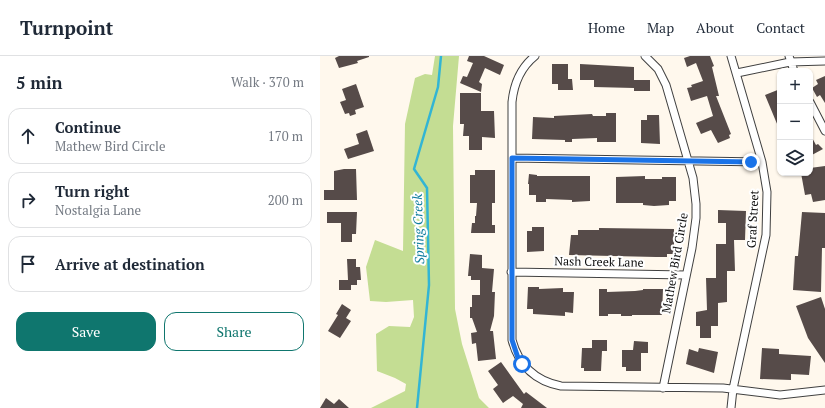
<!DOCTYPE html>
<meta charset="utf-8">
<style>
:root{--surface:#fff;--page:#f6f6f7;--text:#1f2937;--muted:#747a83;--line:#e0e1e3;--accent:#0f766e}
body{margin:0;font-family:"PT Serif",serif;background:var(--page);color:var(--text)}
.controls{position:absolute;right:12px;top:12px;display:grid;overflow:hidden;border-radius:8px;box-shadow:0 1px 3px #0004}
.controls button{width:36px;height:36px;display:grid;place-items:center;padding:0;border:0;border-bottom:1px solid var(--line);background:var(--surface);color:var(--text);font:20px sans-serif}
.stop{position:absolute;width:12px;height:12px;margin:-9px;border:3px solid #1a73e8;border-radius:50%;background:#fff}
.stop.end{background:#1a73e8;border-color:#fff;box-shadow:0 1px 4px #0008}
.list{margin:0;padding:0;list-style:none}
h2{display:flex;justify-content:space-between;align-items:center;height:52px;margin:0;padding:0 16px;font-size:17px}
h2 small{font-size:13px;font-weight:400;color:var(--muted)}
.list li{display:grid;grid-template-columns:26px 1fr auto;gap:12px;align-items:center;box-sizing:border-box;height:56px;margin:0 8px 8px;padding:0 8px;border:1px solid var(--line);border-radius:12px}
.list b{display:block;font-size:15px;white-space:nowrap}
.list p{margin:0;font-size:13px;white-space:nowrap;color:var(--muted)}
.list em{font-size:13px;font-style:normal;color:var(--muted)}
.actions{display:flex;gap:8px;padding:12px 16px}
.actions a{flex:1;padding:9px 0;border:1px solid var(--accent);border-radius:12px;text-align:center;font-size:14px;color:var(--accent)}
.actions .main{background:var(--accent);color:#fff}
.icon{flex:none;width:22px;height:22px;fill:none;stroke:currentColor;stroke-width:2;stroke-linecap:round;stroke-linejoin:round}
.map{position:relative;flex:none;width:505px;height:352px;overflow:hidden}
header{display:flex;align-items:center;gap:24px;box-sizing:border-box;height:56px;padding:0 20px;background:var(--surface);border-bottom:1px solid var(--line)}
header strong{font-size:19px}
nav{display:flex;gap:22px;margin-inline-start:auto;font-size:14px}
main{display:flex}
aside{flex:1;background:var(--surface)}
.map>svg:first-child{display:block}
.forest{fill:#c4dd93}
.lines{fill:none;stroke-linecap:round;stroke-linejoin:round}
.stream{stroke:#32b5d4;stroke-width:2.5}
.building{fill:#564b49}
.street-casing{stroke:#404040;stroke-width:9}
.street{stroke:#fff;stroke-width:7}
.route{stroke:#1a73e8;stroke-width:5}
.labels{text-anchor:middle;stroke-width:4;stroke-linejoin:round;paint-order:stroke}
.street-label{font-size:12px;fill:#0d0d0d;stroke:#fff}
.water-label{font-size:13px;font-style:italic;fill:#107d9f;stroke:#fff}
</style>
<header>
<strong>Turnpoint</strong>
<nav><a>Home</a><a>Map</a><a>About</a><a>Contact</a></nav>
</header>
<main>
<aside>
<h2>5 min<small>Walk · 370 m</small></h2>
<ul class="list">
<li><svg class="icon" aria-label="ahead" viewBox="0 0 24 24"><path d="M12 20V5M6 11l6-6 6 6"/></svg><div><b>Continue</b><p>Mathew Bird Circle</p></div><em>170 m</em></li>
<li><svg class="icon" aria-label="right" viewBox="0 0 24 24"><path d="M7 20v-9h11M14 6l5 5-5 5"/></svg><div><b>Turn right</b><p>Nostalgia Lane</p></div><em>200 m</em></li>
<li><svg class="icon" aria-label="arrive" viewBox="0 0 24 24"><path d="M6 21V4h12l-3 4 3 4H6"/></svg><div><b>Arrive at destination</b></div></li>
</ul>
<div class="actions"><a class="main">Save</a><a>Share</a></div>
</aside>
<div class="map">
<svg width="505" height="352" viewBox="0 0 505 352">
<rect width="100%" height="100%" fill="#fff8ed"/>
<path class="forest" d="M 115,0 L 139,0 L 133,70 L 135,253 L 142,288 L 159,342 L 169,352 L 51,352 L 85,335 L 86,328 L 75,322 L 57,315 L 56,278 L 69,270 L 90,271 L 94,261 L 93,244 L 66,246 L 50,245 L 46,211 L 55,184 L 83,195 L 85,68 L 95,22 L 105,18 L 112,19 Z"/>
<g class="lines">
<path class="stream" d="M 97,352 L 109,229 L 107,132 L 94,113 L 118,31 L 121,0"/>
</g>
<path class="building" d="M 19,0 L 49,0 L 49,1 L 37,5 L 38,7 L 19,12 L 15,2 Z
M 149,0 L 164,0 L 184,9 L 180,19 L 165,12 L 159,26 L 162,28 L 161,36 L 140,27 L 143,20 L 147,21 L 153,7 L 147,5 Z
M 370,0 L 390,0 L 394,10 L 392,11 L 399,40 L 396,40 L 411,78 L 409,79 L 410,82 L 398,87 L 391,74 L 381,78 L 376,67 L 393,60 L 387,40 L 371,45 L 367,32 L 372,31 L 371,29 L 383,25 L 376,7 L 367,11 L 364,2 Z
M 232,8 L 248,8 L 248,23 L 252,23 L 253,34 L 238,34 L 238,28 L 232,28 Z
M 260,8 L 314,11 L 314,24 L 330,24 L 330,35 L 314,35 L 314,32 L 274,31 L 274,24 L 260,24 Z
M 505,20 L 505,47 L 500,39 L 497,41 L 492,32 L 498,28 L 496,24 Z
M 36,28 L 44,51 L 35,54 L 36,58 L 30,60 L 29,57 L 25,58 L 20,46 L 26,44 L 22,33 Z
M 460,33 L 460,75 L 445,39 Z
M 140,37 L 161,37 L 161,55 L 174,55 L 175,82 L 162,81 L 162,94 L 149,94 L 149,80 L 143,80 L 144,68 L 140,68 Z
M 286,57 L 296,57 L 296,86 L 277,86 L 277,82 L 252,83 L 252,86 L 245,86 L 245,84 L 212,83 L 213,61 L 234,62 L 234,60 L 272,58 L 273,60 L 286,60 Z
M 327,59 L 339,59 L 340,88 L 321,87 L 321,64 L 327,64 Z
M 47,74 L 54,95 L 28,103 L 24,93 L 39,88 L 36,78 Z
M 490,78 L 496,89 L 498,88 L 503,93 L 490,100 Z
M 505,110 L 505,144 L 493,146 L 491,138 L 485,139 L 481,117 L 490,117 L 490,112 Z
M 24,113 L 36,113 L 37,144 L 4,144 L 4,134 L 14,134 L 14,115 Z
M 155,114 L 175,114 L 175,147 L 172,147 L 172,169 L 175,169 L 175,177 L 151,177 L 152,167 L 155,167 L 155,160 L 156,160 L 157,147 L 150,147 L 150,119 L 155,119 Z
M 209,118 L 217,119 L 217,120 L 270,120 L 270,145 L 252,146 L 252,144 L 226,143 L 226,146 L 216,146 L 216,139 L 209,139 L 209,128 L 208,128 Z
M 325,120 L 325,123 L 342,123 L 342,121 L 356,121 L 356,145 L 349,145 L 349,149 L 334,150 L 323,149 L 323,147 L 296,147 L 296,121 Z
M 398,154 L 426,155 L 425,184 L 414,184 L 415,215 L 407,215 L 407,246 L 398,247 L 398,270 L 391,270 L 391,282 L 380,282 L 380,270 L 376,270 L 376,256 L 387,254 L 386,222 L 396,222 L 396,188 L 406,188 L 406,167 L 398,167 Z
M 7,156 L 37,156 L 36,178 L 32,178 L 32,186 L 21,186 L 21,167 L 7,167 Z
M 482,156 L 505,157 L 505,192 L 502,192 L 501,236 L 473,234 L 475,200 L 478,200 Z
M 212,171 L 224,171 L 224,195 L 207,196 L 207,175 L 212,175 Z
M 279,172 L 354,173 L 354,198 L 347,198 L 347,201 L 336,201 L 249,199 L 251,179 L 258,179 L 258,174 L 279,174 Z
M 150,198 L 162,199 L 162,212 L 174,213 L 172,236 L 175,236 L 174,260 L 170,275 L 173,275 L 176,303 L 158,305 L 156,287 L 152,288 L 151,277 L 157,276 L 152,262 L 150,262 L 150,251 L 152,251 L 152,239 L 160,239 L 160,224 L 151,224 L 151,220 L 148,220 Z
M 27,203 L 36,203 L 36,211 L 40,211 L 41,224 L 37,224 L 37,229 L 31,229 L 31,234 L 19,234 L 19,224 L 28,224 Z
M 208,231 L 219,231 L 219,233 L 243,232 L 243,236 L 254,236 L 253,257 L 245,256 L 245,260 L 213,258 L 213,253 L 207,253 Z
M 279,233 L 287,233 L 287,236 L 315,235 L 323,234 L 323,233 L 343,233 L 342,259 L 312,259 L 312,260 L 301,260 L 301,258 L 288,258 L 288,260 L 279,260 Z
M 501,241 L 505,253 L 505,307 L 488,282 L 476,250 Z
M 22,248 L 31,254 L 26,262 L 31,265 L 20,282 L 8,275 L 18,259 L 16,258 Z
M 272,284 L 287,284 L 287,295 L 282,295 L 281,315 L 264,315 L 264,312 L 261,312 L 262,292 L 272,292 Z
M 314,285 L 328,286 L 328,297 L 321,297 L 321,315 L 306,315 L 306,311 L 302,311 L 302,294 L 313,294 Z
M 379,292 L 398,296 L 394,317 L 366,308 L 369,293 L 378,296 Z
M 442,292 L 459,293 L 459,298 L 491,300 L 489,319 L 471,318 L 471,324 L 440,323 Z
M 181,306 L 204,338 L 206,336 L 227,352 L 201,352 L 203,348 L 193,340 L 183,347 L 173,333 L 178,329 L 168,315 Z
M 6,342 L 14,348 L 19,343 L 29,352 L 0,352 Z"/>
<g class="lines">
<defs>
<path id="street" d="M 215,0 C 200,12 194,27 192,46 L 192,284 C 199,310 215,325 241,330 L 403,332 L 460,339 L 505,334
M 325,0 L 338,13 L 346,29 L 373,122 L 376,148 L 376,162 L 372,192 L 343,332
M 469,0 L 474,15
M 417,17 L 470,6 L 505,5
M 490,46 L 505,75
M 192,102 L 442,106
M 191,216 L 366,219
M 411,352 L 413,333 L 446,179 L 447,136 L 442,106 L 411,0"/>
</defs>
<use href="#street" class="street-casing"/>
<use href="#street" class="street"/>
</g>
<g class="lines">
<path class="route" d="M 202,308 L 198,302 L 192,284 L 192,102 L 431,106"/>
</g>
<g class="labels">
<g class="street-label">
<text transform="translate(433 163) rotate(-87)" y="4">Graf Street</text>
<text transform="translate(279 206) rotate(1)" y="4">Nash Creek Lane</text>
<text transform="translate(355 207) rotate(-80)" y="4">Mathew Bird Circle</text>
</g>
<g class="water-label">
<text transform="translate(98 173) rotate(-92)" y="5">Spring Creek</text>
</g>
</g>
</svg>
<div class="controls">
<button>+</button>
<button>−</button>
<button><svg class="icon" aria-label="layers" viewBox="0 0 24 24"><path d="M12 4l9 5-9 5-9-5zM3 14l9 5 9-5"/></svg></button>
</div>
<div class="stop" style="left:202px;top:308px"></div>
<div class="stop end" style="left:431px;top:106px"></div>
</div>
</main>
